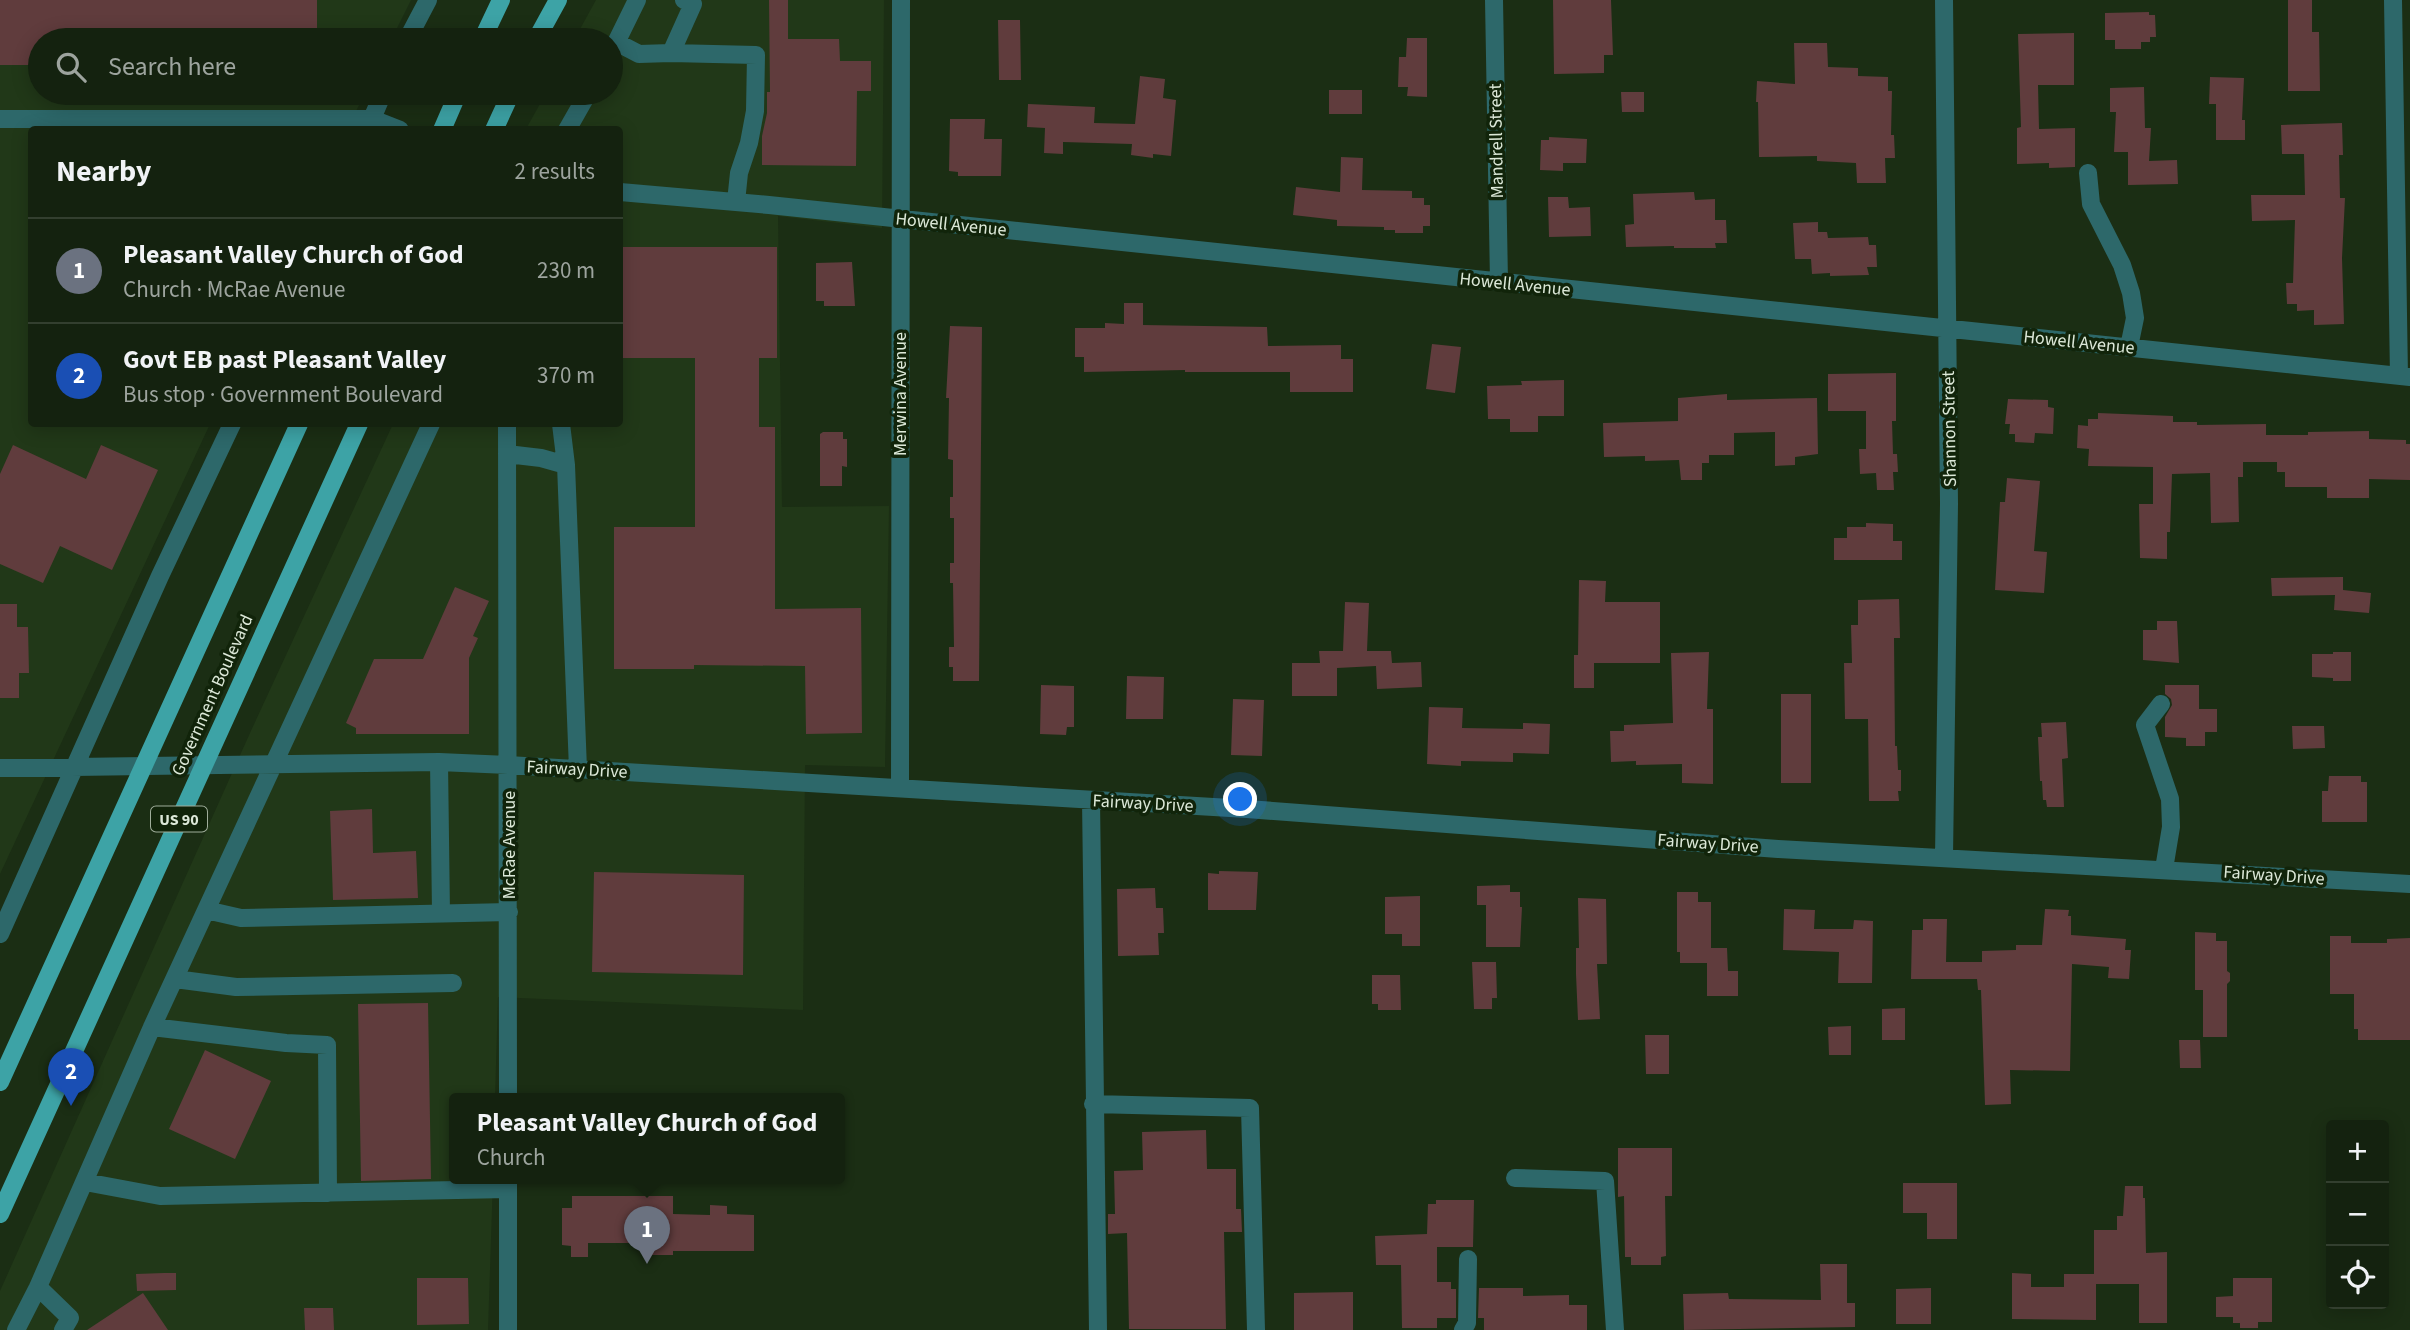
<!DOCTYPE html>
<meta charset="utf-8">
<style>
:root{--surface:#14220f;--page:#1d2a18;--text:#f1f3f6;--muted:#9da49e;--line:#333f2f;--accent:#8c9099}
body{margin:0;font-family:"Source Sans 3",sans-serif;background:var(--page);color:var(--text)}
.controls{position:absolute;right:21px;bottom:21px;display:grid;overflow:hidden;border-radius:7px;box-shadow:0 4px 18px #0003}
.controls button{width:63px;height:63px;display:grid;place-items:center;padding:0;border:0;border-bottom:2px solid var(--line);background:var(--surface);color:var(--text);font:35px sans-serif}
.you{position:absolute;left:1241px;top:800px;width:24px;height:24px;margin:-18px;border:5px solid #fff;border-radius:50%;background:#1a73e8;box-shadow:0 0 0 10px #1a73e833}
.badge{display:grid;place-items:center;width:46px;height:46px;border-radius:50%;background:var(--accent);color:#fff;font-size:23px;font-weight:700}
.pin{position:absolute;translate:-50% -58px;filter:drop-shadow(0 2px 4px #0008)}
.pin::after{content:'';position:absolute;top:37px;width:24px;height:21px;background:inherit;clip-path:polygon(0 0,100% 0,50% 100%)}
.popup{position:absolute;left:449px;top:1093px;width:396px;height:91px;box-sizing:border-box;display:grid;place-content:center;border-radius:7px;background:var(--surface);filter:drop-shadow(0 2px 5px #0005);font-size:23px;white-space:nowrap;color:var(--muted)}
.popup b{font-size:26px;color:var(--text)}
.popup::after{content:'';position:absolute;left:50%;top:100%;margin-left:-14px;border:14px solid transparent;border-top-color:var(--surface)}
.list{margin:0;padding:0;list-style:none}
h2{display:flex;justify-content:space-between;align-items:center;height:91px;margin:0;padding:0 28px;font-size:30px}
h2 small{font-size:23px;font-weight:400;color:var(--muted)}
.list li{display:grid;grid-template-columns:46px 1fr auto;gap:21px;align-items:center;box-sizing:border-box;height:105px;padding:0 28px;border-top:2px solid var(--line)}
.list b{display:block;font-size:26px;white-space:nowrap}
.list p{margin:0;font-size:23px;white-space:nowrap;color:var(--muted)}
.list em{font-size:23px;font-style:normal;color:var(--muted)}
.icon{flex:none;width:38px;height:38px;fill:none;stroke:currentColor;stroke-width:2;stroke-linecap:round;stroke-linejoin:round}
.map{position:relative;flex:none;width:2410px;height:1330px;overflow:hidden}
.search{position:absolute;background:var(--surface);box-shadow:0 4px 18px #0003;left:28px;top:28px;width:595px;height:77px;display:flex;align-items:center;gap:18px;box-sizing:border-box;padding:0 24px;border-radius:38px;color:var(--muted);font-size:26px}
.panel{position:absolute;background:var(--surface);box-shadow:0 4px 18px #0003;left:28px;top:126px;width:595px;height:301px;border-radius:7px}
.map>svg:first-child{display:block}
.built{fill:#213818}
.building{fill:#603c3d}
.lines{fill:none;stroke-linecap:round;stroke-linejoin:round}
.minor{stroke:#2d686a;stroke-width:18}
.major{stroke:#3da3a6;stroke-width:18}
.labels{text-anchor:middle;stroke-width:7;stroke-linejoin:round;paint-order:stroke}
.shield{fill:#11240a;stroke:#9fad9a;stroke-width:2}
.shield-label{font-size:16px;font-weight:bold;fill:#dce8d8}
.street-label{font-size:18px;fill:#dce8d8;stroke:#11240a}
</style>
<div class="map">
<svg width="2410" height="1330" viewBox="0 0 2410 1330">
<rect width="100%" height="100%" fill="#1b2e14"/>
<path class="built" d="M 0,0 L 411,0 L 391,40 L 40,40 L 40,93 L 365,93 L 347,129 L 32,130 L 32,424 L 210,424 L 0,874 Z
M 596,0 L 884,0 L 882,228 L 778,216 L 782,507 L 889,506 L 885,767 L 805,765 L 803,1010 L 498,997 L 495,1098 L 454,1098 L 454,1178 L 493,1178 L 488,1330 L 0,1330 L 0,1291 L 250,733 L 393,424 L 620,424 L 620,130 L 526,129 L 546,93 L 611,93 L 611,40 L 574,40 Z"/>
<path class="building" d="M 0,0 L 317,0 L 317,40 L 40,40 L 40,65 L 0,65 Z
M 769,0 L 788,0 L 788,39 L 839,39 L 840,61 L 871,61 L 871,91 L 857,91 L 856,166 L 762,165 L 762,136 L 767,113 L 767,92 L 770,92 Z
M 1553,0 L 1611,0 L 1613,55 L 1604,55 L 1604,73 L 1554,74 Z
M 2288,0 L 2312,0 L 2312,32 L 2319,32 L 2320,91 L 2288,91 Z
M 2149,12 L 2149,15 L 2155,15 L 2156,37 L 2150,37 L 2150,42 L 2141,42 L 2141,49 L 2115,49 L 2115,40 L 2105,40 L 2105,13 Z
M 998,20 L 1020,20 L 1021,80 L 999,80 Z
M 2074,33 L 2074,85 L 2038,85 L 2039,129 L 2075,128 L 2075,167 L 2049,168 L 2049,163 L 2017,164 L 2017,128 L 2021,127 L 2018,34 Z
M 1407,38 L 1427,38 L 1427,97 L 1407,96 L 1408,87 L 1398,87 L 1399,57 L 1406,57 Z
M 1794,43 L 1827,43 L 1828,67 L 1858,68 L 1858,76 L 1888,77 L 1888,91 L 1892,91 L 1891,135 L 1894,135 L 1895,158 L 1885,158 L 1886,183 L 1857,183 L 1856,163 L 1817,161 L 1817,156 L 1759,157 L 1758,102 L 1756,102 L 1757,81 L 1795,84 Z
M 1140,76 L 1165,79 L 1163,98 L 1176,100 L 1171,156 L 1153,154 L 1153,158 L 1131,155 L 1132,144 L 1063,142 L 1063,154 L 1044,153 L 1045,128 L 1027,127 L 1028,104 L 1095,107 L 1094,123 L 1135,124 Z
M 2210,77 L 2244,78 L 2242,120 L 2245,120 L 2245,140 L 2216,140 L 2216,104 L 2209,104 Z
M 2144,87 L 2145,128 L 2151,128 L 2149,161 L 2177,160 L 2178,184 L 2128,185 L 2128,152 L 2114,152 L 2116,112 L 2110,112 L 2110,88 Z
M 1329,90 L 1362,90 L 1362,114 L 1329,114 Z
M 1621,92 L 1644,92 L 1644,112 L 1622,112 Z
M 950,119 L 985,119 L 984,139 L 1002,139 L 1001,176 L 958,176 L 958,172 L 949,171 Z
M 2342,123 L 2343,155 L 2339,155 L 2340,198 L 2345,198 L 2342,258 L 2344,324 L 2314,325 L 2314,310 L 2297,311 L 2297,304 L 2287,304 L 2286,283 L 2293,283 L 2295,220 L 2252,221 L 2251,195 L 2305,195 L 2304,154 L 2282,154 L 2281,125 Z
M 1549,137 L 1587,139 L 1586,163 L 1563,163 L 1563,171 L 1540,170 L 1541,140 L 1549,140 Z
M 1341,157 L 1363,158 L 1362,190 L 1412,191 L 1412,198 L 1424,198 L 1424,205 L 1430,205 L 1430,226 L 1423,226 L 1423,233 L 1395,233 L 1395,230 L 1384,230 L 1384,227 L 1337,226 L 1337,220 L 1293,215 L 1296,187 L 1340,192 Z
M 1694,192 L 1695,200 L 1715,199 L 1715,220 L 1726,220 L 1727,243 L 1715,243 L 1716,248 L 1674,248 L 1674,246 L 1626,247 L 1625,225 L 1634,224 L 1633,194 Z
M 1548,197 L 1568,197 L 1569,208 L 1590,207 L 1591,236 L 1549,237 Z
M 1818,222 L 1818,232 L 1827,232 L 1828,238 L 1868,237 L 1869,245 L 1876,245 L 1877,267 L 1867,267 L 1869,275 L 1830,276 L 1830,273 L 1812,274 L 1811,259 L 1795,259 L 1793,223 Z
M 620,247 L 777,247 L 777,358 L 759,358 L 759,427 L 775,427 L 775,609 L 861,608 L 862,733 L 806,734 L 805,666 L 694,665 L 694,669 L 614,669 L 614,527 L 695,527 L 695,358 L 620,358 Z
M 852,262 L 855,306 L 824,306 L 824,301 L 816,301 L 816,263 Z
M 1124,303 L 1143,303 L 1143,325 L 1267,327 L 1268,346 L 1341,345 L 1341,359 L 1353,359 L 1353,392 L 1290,392 L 1290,372 L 1185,372 L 1185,370 L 1084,372 L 1084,357 L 1075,357 L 1075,328 L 1105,328 L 1105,323 L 1124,324 Z
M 950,326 L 982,327 L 979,681 L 953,681 L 953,667 L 949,667 L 949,647 L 954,647 L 953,583 L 950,583 L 950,563 L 954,563 L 954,518 L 950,518 L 950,497 L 953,497 L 953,460 L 948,459 L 949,398 L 946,398 Z
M 1432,344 L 1461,347 L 1455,393 L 1426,389 Z
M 1896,373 L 1896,421 L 1892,421 L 1893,454 L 1897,454 L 1898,472 L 1893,472 L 1894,490 L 1877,490 L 1876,473 L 1860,474 L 1859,449 L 1866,449 L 1866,411 L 1828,411 L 1828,374 Z
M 1564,380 L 1564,416 L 1538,416 L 1538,432 L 1510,432 L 1510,419 L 1488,419 L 1487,386 L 1522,385 L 1521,381 Z
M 1727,394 L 1727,400 L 1817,398 L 1818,454 L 1795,457 L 1795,465 L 1775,466 L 1775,432 L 1734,433 L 1734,455 L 1709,455 L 1709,463 L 1702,463 L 1702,480 L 1681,480 L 1679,460 L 1645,461 L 1645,456 L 1604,457 L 1603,423 L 1678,421 L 1678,398 Z
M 2008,399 L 2048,400 L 2048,407 L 2054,408 L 2053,434 L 2035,433 L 2034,443 L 2015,442 L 2015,434 L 2009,434 L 2010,424 L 2005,424 Z
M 2098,413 L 2173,416 L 2173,422 L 2197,422 L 2197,425 L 2266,424 L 2266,435 L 2308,435 L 2308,432 L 2369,431 L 2369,439 L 2406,440 L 2406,444 L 2410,444 L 2410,480 L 2369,479 L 2369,498 L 2327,498 L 2327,487 L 2285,487 L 2285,472 L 2277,472 L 2277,462 L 2243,462 L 2243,477 L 2238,477 L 2239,522 L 2211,523 L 2210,473 L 2172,474 L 2170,532 L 2167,532 L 2167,559 L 2140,558 L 2139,504 L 2153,504 L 2153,467 L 2088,466 L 2089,449 L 2077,448 L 2078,425 L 2088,426 L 2088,419 L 2098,419 Z
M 823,432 L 843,432 L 843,439 L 847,439 L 847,467 L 842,466 L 842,486 L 820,486 L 820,434 Z
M 13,445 L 86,479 L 101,445 L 158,470 L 112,570 L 60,546 L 43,583 L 0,564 L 0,474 Z
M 2007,478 L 2040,481 L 2034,551 L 2047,552 L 2044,593 L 1995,590 L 2000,502 L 2005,502 Z
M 1866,523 L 1893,524 L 1893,541 L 1902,541 L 1902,560 L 1834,560 L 1834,538 L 1847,538 L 1847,527 L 1866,527 Z
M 2343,577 L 2343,590 L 2371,593 L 2369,613 L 2334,610 L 2335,595 L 2272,596 L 2271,578 Z
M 1579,580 L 1606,581 L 1605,602 L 1660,602 L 1660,663 L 1594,663 L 1594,688 L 1574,688 L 1574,655 L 1578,655 Z
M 455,587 L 489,601 L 473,636 L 478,638 L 469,658 L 469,734 L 356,734 L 356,728 L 346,723 L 374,659 L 423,659 Z
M 1899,599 L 1900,638 L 1894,638 L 1895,746 L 1897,746 L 1898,770 L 1901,770 L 1901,791 L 1898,791 L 1899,801 L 1869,801 L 1868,719 L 1845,719 L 1844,663 L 1852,663 L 1851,625 L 1858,625 L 1858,600 Z
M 1345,602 L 1369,603 L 1367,651 L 1391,651 L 1392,663 L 1421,662 L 1422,687 L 1377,689 L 1376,666 L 1337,668 L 1337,696 L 1292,696 L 1292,663 L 1320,663 L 1319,651 L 1343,651 Z
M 0,604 L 17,604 L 17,627 L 28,627 L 29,673 L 19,673 L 19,698 L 0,698 Z
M 2157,621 L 2177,621 L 2179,663 L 2143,660 L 2143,630 L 2157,630 Z
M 1709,652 L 1707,709 L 1713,709 L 1713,784 L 1682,783 L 1682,764 L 1636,765 L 1636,761 L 1611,762 L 1610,731 L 1624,731 L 1624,725 L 1673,723 L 1671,653 Z
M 2333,652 L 2351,652 L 2351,681 L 2333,681 L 2333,678 L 2312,677 L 2312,654 L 2333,654 Z
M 1127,676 L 1164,677 L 1163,719 L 1126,719 Z
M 1041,685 L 1074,686 L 1074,727 L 1067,727 L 1066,735 L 1040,734 Z
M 2165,685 L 2199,685 L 2199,709 L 2217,709 L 2217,732 L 2205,732 L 2205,746 L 2186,746 L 2186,738 L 2165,737 L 2165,717 L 2172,705 L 2171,699 L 2165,694 Z
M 1781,694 L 1811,694 L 1811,783 L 1781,783 Z
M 1233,699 L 1264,700 L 1262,756 L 1231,755 Z
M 1429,707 L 1463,708 L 1462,728 L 1523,729 L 1523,723 L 1550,724 L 1549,754 L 1513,753 L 1513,762 L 1461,761 L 1461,766 L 1427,764 Z
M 2066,722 L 2068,758 L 2062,759 L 2064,807 L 2047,807 L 2046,800 L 2043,800 L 2042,781 L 2040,781 L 2038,737 L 2042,737 L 2041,723 Z
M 2292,726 L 2324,726 L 2325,748 L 2293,749 Z
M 2329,776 L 2361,776 L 2361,782 L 2367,782 L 2367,822 L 2322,822 L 2322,791 L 2328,791 Z
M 372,809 L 373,853 L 416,851 L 418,898 L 333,900 L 330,811 Z
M 1219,871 L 1258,872 L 1256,910 L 1208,910 L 1208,873 L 1219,874 Z
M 594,872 L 744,875 L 743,975 L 592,972 Z
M 1510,885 L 1510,892 L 1520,892 L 1520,907 L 1522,907 L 1520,947 L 1486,947 L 1486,905 L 1477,905 L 1477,886 Z
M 1155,888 L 1156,908 L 1163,908 L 1164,933 L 1158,933 L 1159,955 L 1118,956 L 1117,889 Z
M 1677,892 L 1698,892 L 1698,902 L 1711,902 L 1711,948 L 1727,948 L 1728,971 L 1738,971 L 1738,996 L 1707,996 L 1707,963 L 1680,963 L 1680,952 L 1677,952 Z
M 1420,896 L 1420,946 L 1402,946 L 1402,934 L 1385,934 L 1385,897 Z
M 1578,898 L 1606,899 L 1607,964 L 1597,964 L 1600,1019 L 1578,1020 L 1576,974 L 1576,948 L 1579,948 Z
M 1784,909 L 1815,910 L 1814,929 L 1853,929 L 1854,920 L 1873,921 L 1872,983 L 1838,983 L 1839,952 L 1783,950 Z
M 2045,909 L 2069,910 L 2068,916 L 2071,916 L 2071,935 L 2126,939 L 2125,950 L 2131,950 L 2129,979 L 2108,978 L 2109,967 L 2072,964 L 2070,1071 L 2010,1070 L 2011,1104 L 1985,1105 L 1981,990 L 1978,990 L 1977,979 L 1911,979 L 1912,930 L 1923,930 L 1923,919 L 1947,919 L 1946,962 L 1982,962 L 1982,951 L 2016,950 L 2016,945 L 2042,945 Z
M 2195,932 L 2216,933 L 2216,941 L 2227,941 L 2227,971 L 2230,973 L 2230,981 L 2227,984 L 2227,1037 L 2203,1037 L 2203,990 L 2195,990 Z
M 2330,936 L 2351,936 L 2351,943 L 2387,943 L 2387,939 L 2410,938 L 2410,1040 L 2358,1040 L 2358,1029 L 2354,1029 L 2354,994 L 2330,994 Z
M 1472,962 L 1496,962 L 1497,998 L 1492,998 L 1492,1009 L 1474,1009 Z
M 1372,975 L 1400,975 L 1401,1010 L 1378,1010 L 1378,1004 L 1372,1004 Z
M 428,1003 L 431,1179 L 361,1181 L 358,1004 Z
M 1905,1008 L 1905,1040 L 1882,1040 L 1882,1009 Z
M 1851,1026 L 1851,1055 L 1829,1055 L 1828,1027 Z
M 1645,1035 L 1669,1035 L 1669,1074 L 1646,1074 Z
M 2179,1040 L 2200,1040 L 2201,1068 L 2180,1068 Z
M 205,1050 L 271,1081 L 235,1159 L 169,1129 Z
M 1206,1130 L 1207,1169 L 1236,1169 L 1236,1209 L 1241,1209 L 1242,1232 L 1224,1232 L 1226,1329 L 1129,1329 L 1127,1233 L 1108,1234 L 1108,1214 L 1115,1214 L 1114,1171 L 1143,1170 L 1142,1132 Z
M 1618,1148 L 1672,1148 L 1672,1196 L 1665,1196 L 1666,1256 L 1661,1257 L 1661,1265 L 1631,1265 L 1631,1257 L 1625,1257 L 1624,1196 L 1618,1197 Z
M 1903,1183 L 1957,1183 L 1957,1239 L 1927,1239 L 1927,1213 L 1903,1213 Z
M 2125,1186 L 2143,1186 L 2143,1198 L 2145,1198 L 2146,1253 L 2167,1252 L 2167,1323 L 2139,1323 L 2139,1284 L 2096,1284 L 2096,1320 L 2012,1319 L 2012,1273 L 2031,1274 L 2031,1287 L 2064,1287 L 2064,1274 L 2094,1274 L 2094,1230 L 2117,1230 L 2117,1216 L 2123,1216 Z
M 572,1196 L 673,1196 L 673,1214 L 710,1215 L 710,1205 L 727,1206 L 727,1214 L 754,1215 L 754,1251 L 673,1251 L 673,1255 L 645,1255 L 645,1243 L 588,1243 L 588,1257 L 571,1257 L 571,1246 L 562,1245 L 562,1208 L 572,1208 Z
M 1436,1200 L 1474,1200 L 1473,1247 L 1437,1247 L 1437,1282 L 1451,1282 L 1451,1289 L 1456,1289 L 1456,1318 L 1437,1318 L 1437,1328 L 1402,1328 L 1401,1265 L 1376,1265 L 1375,1236 L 1427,1234 L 1428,1204 L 1436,1204 Z
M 1820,1264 L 1847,1264 L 1847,1303 L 1855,1303 L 1855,1327 L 1684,1330 L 1683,1294 L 1728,1293 L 1729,1299 L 1821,1300 Z
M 164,1273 L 176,1273 L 176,1290 L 137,1291 L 136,1274 Z
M 417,1278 L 468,1278 L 469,1324 L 417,1325 Z
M 2233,1278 L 2272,1278 L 2272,1322 L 2258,1322 L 2258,1328 L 2240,1328 L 2240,1323 L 2233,1323 L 2233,1317 L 2216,1317 L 2216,1297 L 2233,1296 Z
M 1479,1288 L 1523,1288 L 1523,1296 L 1569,1295 L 1569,1305 L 1587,1305 L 1587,1330 L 1484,1330 L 1484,1318 L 1478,1318 Z
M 1931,1288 L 1931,1324 L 1896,1324 L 1896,1289 Z
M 1353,1292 L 1353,1330 L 1294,1330 L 1294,1293 Z
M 143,1293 L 168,1330 L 87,1330 Z
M 304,1308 L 333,1308 L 334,1330 L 305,1330 Z"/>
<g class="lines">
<path class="minor" d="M 1494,0 L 1499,282
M 2393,0 L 2399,376
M 407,40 L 428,0
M 616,42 L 639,54 L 671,53 L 693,4 L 684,0
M 611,53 L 637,0
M 671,53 L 756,55 L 755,111 L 749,143 L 739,173 L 736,202
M 0,119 L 372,119 L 400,130
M 368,128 L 383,93
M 567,130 L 588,93
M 2088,173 L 2091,204 L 2122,265 L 2131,293 L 2135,318 L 2129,347
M 620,192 L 769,205 L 2410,377
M 507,424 L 508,1098
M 561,424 L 566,465
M 507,454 L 541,458 L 566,465 L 578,769
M 2161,704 L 2145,725 L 2170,799 L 2171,827 L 2164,869
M 439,762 L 441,913
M 0,768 L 439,762 L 508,765 L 1247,809 L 1778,849 L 2410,884
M 900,788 L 901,0
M 1091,800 L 1098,1330
M 1944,857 L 1949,504 L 1944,0
M 206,910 L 241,918 L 509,912
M 0,934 L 160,576 L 232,424
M 175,979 L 236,987 L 453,983
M 152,1027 L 286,1043 L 327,1045 L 328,1193
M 1093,1104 L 1250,1108 L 1256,1330
M 508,1178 L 508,1330
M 1515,1178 L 1605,1181 L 1615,1330
M 85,1182 L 160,1196 L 508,1189
M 38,1287 L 70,1318 L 63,1330
M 16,1330 L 38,1287 L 152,1027 L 431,424
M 1463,1330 L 1467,1323 L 1468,1259"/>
<path class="major" d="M 482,40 L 501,0
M 536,40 L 558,0
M 442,130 L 458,93
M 494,130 L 511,93
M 0,1082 L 299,424
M 0,1214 L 359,424"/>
</g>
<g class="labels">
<rect class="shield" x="151" y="806.5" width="56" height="25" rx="5"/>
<g class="shield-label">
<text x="179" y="825">US 90</text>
</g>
<g class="street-label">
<text transform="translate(1496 141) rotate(-91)" y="6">Mandrell Street</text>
<text transform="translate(951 224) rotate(6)" y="6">Howell Avenue</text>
<text transform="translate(1515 284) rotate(6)" y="6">Howell Avenue</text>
<text transform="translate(2079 342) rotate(6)" y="6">Howell Avenue</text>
<text transform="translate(900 394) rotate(-90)" y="6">Merwina Avenue</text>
<text transform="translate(1949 429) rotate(-91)" y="6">Shannon Street</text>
<text transform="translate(212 695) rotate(-66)" y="6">Government Boulevard</text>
<text transform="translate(577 769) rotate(3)" y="6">Fairway Drive</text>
<text transform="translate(1143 803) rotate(3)" y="6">Fairway Drive</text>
<text transform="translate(1708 843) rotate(4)" y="6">Fairway Drive</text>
<text transform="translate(509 845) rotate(-90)" y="6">McRae Avenue</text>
<text transform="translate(2274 875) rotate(4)" y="6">Fairway Drive</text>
</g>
</g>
</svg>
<div class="controls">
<button>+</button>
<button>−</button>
<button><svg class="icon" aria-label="locate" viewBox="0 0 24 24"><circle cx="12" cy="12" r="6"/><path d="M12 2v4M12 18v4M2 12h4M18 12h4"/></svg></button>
</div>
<div class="you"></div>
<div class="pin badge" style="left:647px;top:1264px;background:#6b7280">1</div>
<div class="popup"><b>Pleasant Valley Church of God</b>Church</div>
<div class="pin badge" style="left:71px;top:1106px;background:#1a4fb4">2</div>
<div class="search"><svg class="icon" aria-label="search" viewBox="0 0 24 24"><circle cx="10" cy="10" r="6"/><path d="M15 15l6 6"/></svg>Search here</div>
<section class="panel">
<h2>Nearby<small>2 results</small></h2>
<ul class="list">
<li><span class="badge" style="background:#6b7280">1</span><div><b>Pleasant Valley Church of God</b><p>Church · McRae Avenue</p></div><em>230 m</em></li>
<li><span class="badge" style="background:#1a4fb4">2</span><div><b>Govt EB past Pleasant Valley</b><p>Bus stop · Government Boulevard</p></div><em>370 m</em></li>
</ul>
</section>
</div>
